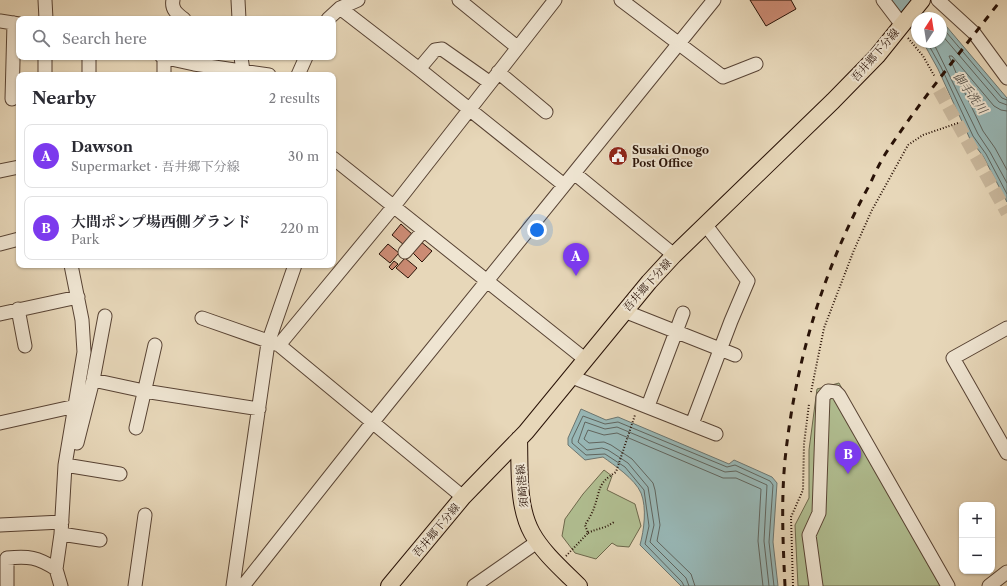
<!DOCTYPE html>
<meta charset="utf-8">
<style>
:root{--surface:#fff;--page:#f7f7f7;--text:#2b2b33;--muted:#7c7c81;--line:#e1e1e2;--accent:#7c3aed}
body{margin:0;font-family:"Libre Caslon Text","Noto Serif JP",serif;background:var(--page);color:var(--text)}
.controls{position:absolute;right:12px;bottom:12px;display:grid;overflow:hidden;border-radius:8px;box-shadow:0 1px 3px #0004}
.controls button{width:36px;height:36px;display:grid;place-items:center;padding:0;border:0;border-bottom:1px solid var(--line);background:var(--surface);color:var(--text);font:20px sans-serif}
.compass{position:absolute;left:911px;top:12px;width:36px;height:36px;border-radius:50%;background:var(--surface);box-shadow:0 1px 3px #0004;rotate:12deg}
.you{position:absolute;left:537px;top:230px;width:14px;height:14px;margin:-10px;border:3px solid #fff;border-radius:50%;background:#1a73e8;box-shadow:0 0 0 6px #1a73e833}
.badge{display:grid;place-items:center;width:26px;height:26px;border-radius:50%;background:var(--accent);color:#fff;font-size:13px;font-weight:700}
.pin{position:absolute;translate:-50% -33px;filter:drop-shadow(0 1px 2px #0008)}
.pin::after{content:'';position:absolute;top:21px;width:14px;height:12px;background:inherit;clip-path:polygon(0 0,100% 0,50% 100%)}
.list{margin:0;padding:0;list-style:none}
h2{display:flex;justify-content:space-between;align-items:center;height:52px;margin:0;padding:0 16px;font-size:17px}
h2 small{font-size:13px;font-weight:400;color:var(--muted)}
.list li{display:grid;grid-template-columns:26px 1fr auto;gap:12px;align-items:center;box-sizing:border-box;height:64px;margin:0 8px 8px;padding:0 8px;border:1px solid var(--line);border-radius:8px}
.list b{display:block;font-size:15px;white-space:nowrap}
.list p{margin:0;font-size:13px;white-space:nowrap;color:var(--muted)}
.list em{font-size:13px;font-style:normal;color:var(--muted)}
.icon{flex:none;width:22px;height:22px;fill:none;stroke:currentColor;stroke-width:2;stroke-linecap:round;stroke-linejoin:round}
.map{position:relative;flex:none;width:1007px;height:586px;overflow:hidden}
.search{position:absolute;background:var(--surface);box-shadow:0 1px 3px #0004;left:16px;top:16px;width:320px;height:44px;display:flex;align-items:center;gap:10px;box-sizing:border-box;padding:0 14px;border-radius:8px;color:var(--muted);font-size:15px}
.panel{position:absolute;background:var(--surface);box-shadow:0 1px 3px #0004;left:16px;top:72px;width:320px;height:196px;border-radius:8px}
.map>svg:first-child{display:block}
.green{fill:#b1bf92;stroke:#6d684c}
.water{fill:#98b8b7;stroke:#6c7671}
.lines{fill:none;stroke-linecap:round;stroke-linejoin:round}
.shore{stroke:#60655f;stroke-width:1}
.river{stroke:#98b8b7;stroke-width:21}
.building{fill:#cb8b74;stroke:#291207}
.minor-tunnel{stroke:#cab99e;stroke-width:13;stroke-dasharray:13 6;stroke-linecap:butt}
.minor-casing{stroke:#584334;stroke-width:15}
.major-casing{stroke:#291207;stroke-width:18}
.path{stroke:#291207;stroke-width:2;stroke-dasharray:1 2;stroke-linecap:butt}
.minor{stroke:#efe5d2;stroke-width:13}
.major{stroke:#e7d7b9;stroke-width:16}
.rail{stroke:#291207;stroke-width:3;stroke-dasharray:7 7;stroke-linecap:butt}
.labels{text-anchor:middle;stroke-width:4;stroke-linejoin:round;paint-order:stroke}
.street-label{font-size:11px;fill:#291207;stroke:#efe5d2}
.poi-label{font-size:11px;font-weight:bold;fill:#291207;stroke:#efe5d2;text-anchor:start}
.water-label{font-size:12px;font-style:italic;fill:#504c45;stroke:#efe5d2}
</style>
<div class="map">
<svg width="1007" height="586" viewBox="0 0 1007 586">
<rect width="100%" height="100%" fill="#e7d7b9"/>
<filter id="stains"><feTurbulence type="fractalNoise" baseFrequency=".005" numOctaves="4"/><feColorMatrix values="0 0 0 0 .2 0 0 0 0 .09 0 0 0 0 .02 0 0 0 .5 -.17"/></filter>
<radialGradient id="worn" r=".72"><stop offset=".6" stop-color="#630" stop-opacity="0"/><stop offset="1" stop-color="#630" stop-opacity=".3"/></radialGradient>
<path class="green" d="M 839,383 L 904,505 L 955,586 L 798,586 L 795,525 L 809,498 L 809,450 L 817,389 Z
M 604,470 L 612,476 L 607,490 L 635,504 L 641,526 L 629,547 L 617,546 L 612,543 L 596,559 L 575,553 L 562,536 L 565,519 L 583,494 Z"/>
<path class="water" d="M 941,20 L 1007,98 L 1007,202 L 983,156 L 970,139 L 938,69 L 923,42 L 941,42 Z
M 581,409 L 606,420 L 618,417 L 729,464 L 734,460 L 772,477 L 777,483 L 773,542 L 778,586 L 681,586 L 640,545 C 644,530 647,508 641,493 C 635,479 614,465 603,457 L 585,460 L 568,445 L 568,438 Z"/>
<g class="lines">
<path class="shore" d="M 941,26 L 1002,98 L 1007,100
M 941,34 L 999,102 L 1007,105
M 927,42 L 941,67 L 973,136 L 986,154 L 1007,194
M 933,42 L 978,134 L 990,152 L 1007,183
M 1007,111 L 1001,110 L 994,106 L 952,56 L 949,56 L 962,87 L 983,131 L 995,148 L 1007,170
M 684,586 L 682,582 L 645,544 L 649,526 L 644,490 L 625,467 L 605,454 L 586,455 L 572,443 L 572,439 L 583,416 L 605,424 L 618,422 L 727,467 L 735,465 L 770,481 L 773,485 L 769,542 L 774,586
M 689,586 L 686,578 L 650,542 L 654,525 L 648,487 L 628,463 L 608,450 L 602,448 L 587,450 L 578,442 L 585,422 L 605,429 L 617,427 L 725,472 L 736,471 L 767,485 L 764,541 L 769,586
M 695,586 L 691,574 L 657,541 L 660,525 L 655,490 L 653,483 L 632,459 L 611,445 L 604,442 L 589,443 L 584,439 L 588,430 L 604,435 L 617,433 L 723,478 L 736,478 L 761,489 L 758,541 L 763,586"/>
<path class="river" d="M 901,0 L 917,20"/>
</g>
<path class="building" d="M 750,0 L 791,0 L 796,9 L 766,26 Z
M 401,224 L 413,235 L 404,245 L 392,235 Z
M 420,241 L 432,251 L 422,262 L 411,251 Z
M 388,244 L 399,253 L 390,263 L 379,254 Z
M 405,258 L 417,268 L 408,278 L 396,268 Z
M 394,261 L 398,264 L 392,270 L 389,267 Z"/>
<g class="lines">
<path class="minor-tunnel" d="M 939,90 L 1007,213"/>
<defs>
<path id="minor" d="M 45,0 L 46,19
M 173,0 C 171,9 177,14 184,19
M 238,0 L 239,19
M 459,0 L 517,47
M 621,0 L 723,77 L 756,64
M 883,0 L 902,25
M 938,0 L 974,33 L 1007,78
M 340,8 L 419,69 L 564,185
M 328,19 L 340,8 L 358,0
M 0,21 L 19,24
M 162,57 L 194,64 L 269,75
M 241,57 L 243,71
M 419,69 L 435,50 L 442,49 L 489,82
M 498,72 L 546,112
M 45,75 L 45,57
M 89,75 L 89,57
M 164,75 L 164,58
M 298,75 L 306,57
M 12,99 L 14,23
M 333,158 L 586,360
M 0,171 L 19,167
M 574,173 L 674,255
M 0,244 L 19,239
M 405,252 L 423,231
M 18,309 L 25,346
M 624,311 L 735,355
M 0,314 L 78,297
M 202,318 L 279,345 L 463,497
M 1007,328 L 953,358 L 1007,453
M 279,345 L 394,206 L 555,0
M 572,377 L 716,434
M 93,380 L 144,391 L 259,409
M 648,406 L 683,313
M 0,423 L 76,406
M 692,424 L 731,321 L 748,281 L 705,224
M 136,428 L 155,345
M 77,443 L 93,380 L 105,316
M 65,465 L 120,474
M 0,525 L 62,522
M 61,534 L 100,540
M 7,586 L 7,558 C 29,556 37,557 56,569
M 61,586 L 56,569 L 61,534 L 65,465 L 84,352 L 82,320 L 71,265
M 135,586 L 145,515
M 233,586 L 268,343 L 295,265
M 243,586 L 372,423 L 714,0
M 474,586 L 537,542
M 816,586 L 809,535 L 819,513 L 823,397 L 828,391 L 836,392 L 839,395 L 948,586
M 989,586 L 1007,572"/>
<path id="major" d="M 519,439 C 520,469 517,506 532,533 C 543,553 563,570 579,586
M 389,586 L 463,497 L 526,432 L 649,282 L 674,255 L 833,101 L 877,56 L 922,0"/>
</defs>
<use href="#minor" class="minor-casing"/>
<use href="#major" class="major-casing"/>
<path class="path" d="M 908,38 L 923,56 L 935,77
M 811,392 L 824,328 L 854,250 L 872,210 L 908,145 L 923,135 L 958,123
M 588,533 C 598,528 604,529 614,522
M 566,556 L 588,533 L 585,525 C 588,520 592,514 594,508 C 601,488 597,484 616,472 L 635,415
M 793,586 L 791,517 L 803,490 L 804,444 L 809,404"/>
<use href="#minor" class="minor"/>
<use href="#major" class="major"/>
<path class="rail" d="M 785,586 C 783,544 781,502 785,460 C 795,363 823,269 870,184 C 876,171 882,158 890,147 C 924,96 963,49 1001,0"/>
</g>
<defs>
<symbol id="civic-disc" viewBox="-11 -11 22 22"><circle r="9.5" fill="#8f2418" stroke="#efe5d2"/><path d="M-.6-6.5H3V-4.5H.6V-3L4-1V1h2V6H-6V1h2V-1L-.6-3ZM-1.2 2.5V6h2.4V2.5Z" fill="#fff"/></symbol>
</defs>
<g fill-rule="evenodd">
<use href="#civic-disc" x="607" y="145" width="22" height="22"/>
</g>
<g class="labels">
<g class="street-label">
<text transform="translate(875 55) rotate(-49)" y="4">吾井郷下分線</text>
<text transform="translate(647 285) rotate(-48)" y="4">吾井郷下分線</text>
<text transform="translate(522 486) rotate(-95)" y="4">須崎港線</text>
<text transform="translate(436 530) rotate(-50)" y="4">吾井郷下分線</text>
</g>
<g class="poi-label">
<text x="632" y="154">Susaki Onogo<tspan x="632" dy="13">Post Office</tspan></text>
</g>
<g class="water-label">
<text transform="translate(970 93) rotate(54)" y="4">御手洗川</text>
</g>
</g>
<rect width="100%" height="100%" filter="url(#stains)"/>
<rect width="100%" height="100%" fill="url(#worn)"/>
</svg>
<div class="controls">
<button>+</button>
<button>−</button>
</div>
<svg class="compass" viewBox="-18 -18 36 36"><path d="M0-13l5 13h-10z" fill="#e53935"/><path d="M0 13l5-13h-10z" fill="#7c7c81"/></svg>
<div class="you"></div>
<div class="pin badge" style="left:576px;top:276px">A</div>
<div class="pin badge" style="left:848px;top:474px">B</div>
<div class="search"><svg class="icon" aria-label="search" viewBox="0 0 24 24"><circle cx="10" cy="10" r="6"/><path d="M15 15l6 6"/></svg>Search here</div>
<section class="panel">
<h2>Nearby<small>2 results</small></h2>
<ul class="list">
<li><span class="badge">A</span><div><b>Dawson</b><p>Supermarket · 吾井郷下分線</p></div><em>30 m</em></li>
<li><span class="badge">B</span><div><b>大間ポンプ場西側グランド</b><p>Park</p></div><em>220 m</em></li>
</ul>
</section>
</div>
